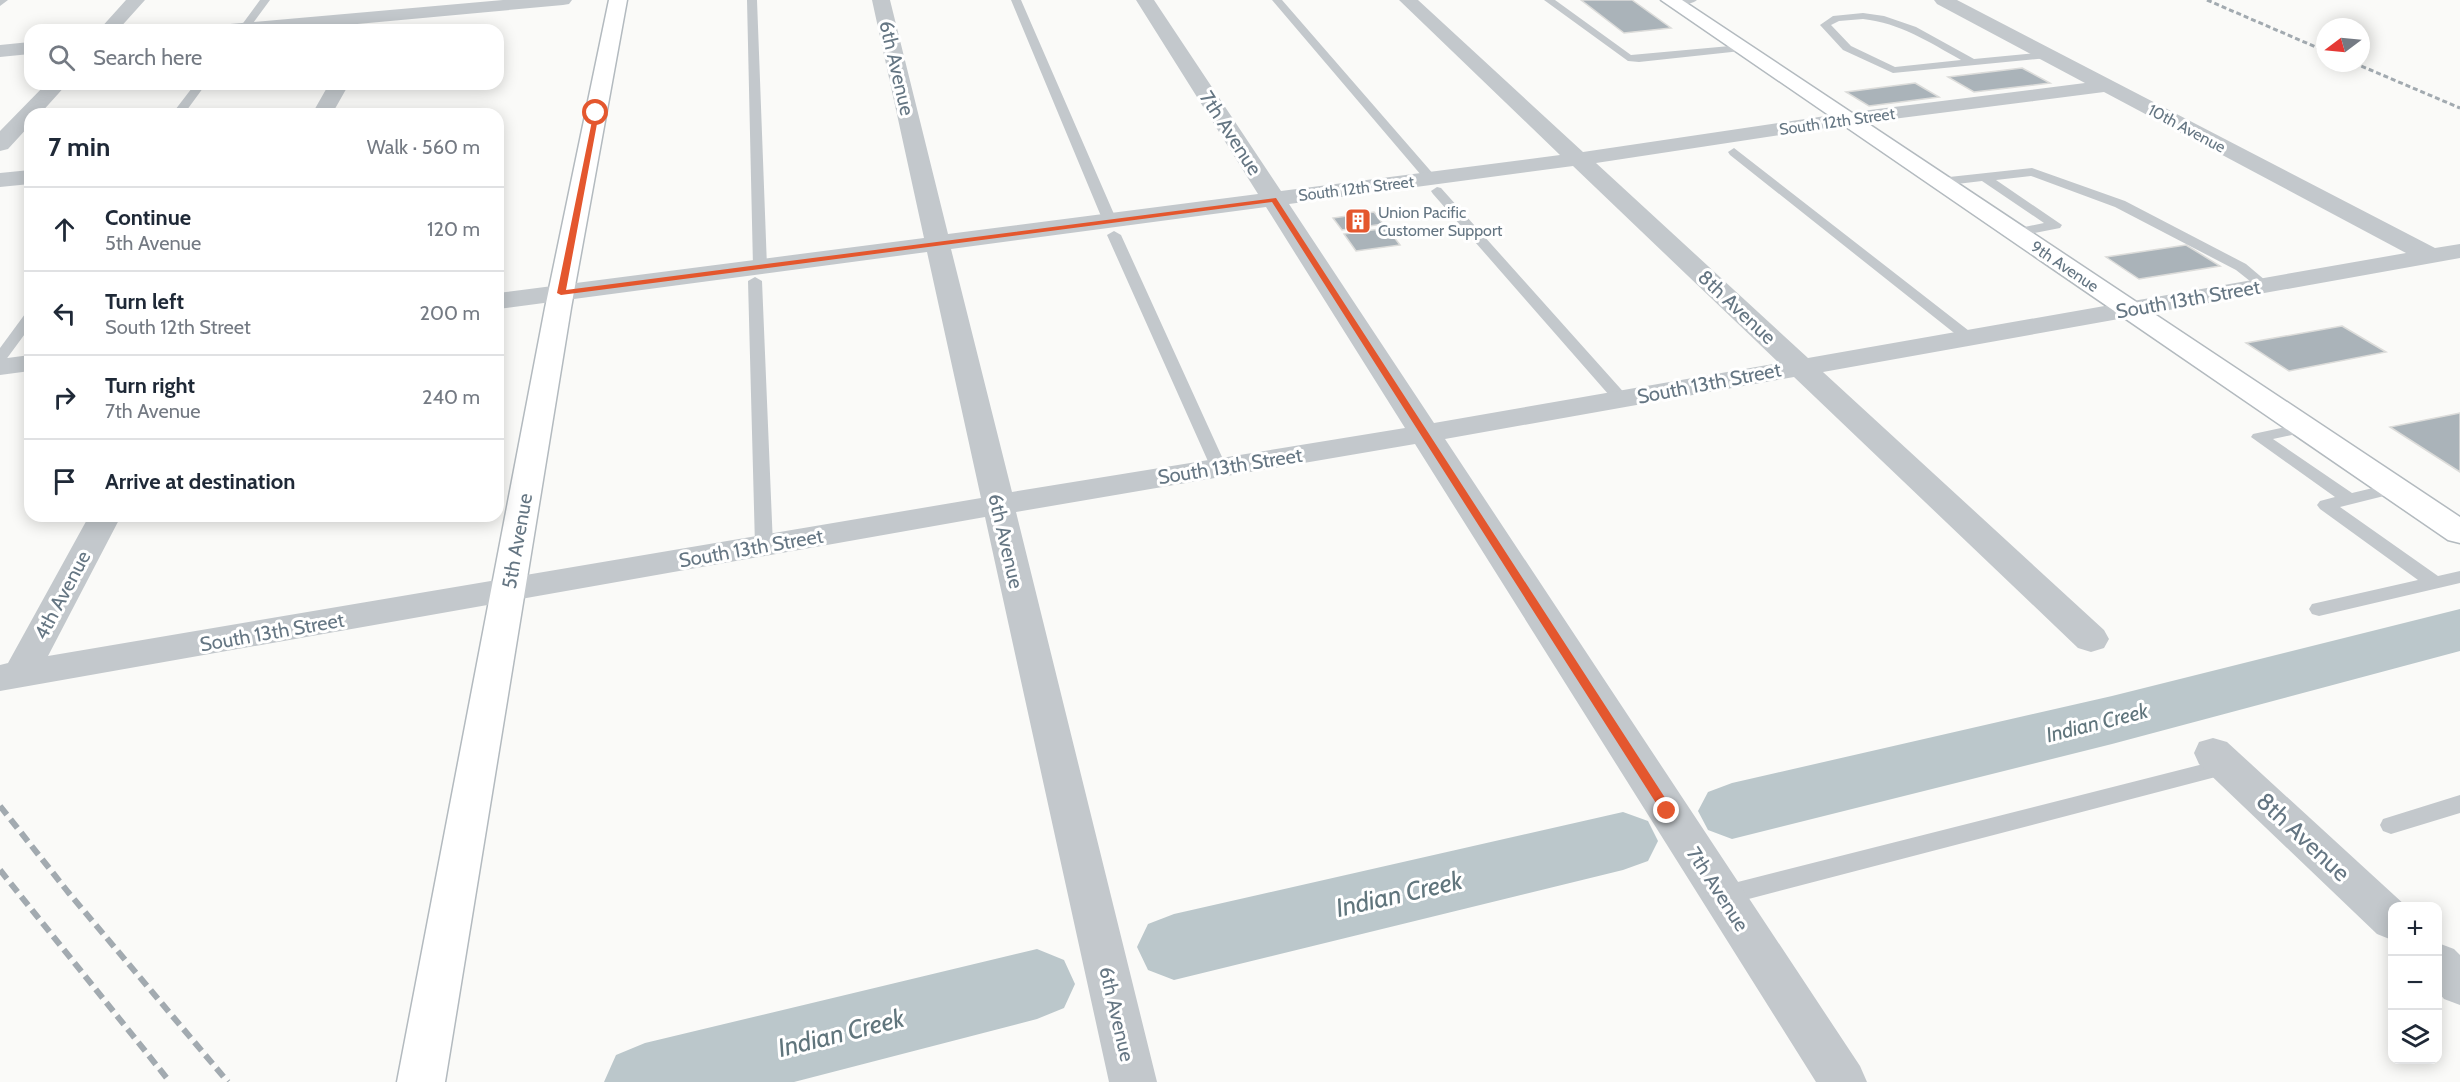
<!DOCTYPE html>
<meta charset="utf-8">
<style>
:root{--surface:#fff;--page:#f6f6f7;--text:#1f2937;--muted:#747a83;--line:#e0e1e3}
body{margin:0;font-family:Cabin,sans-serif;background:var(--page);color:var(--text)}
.controls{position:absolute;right:18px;bottom:18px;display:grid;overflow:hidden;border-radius:12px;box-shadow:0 3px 15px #0003}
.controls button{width:54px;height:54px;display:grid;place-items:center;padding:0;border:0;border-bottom:2px solid var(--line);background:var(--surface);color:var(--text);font:30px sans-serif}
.compass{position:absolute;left:2316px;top:18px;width:54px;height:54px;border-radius:50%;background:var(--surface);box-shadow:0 3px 15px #0003;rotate:254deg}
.stop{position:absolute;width:18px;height:18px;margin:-14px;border:4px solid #e4572e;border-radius:50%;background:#fff}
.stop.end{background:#e4572e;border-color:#fff;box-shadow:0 2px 6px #0008}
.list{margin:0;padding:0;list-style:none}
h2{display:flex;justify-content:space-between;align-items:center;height:78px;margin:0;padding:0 24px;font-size:26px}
h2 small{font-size:20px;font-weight:400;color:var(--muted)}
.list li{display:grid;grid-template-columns:39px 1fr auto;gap:18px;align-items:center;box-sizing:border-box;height:84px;padding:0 24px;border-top:2px solid var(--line)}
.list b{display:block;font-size:22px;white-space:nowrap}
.list p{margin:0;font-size:20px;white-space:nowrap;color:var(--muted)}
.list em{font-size:20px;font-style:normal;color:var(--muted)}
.icon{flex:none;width:33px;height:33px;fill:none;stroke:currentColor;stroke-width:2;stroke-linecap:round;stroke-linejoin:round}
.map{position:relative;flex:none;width:2460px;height:1082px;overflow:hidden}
.search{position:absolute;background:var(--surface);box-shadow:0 3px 15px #0003;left:24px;top:24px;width:480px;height:66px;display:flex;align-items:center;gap:15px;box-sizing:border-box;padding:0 21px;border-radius:18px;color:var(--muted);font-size:22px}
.panel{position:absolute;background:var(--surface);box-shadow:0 3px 15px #0003;left:24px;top:108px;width:480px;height:414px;border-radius:18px}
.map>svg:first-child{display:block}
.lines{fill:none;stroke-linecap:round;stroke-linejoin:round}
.river{fill:#bbc7cb;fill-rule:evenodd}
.building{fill:#aab3b9;stroke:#dcdcda;stroke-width:1.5}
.secondary-casing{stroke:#b3babf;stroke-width:3}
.lane{fill:#c3c8cc;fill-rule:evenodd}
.street{fill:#c3c8cc;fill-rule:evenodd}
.secondary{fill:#fff;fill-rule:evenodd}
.rail-far1{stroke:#a2aab0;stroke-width:3;stroke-dasharray:5 3;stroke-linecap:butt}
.rail{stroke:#a2aab0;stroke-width:6;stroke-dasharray:11 6;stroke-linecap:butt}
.route{fill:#e4572e}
.labels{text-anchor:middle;stroke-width:6;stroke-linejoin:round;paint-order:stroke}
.far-street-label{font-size:16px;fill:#657683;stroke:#fff}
.far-poi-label{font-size:16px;fill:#657683;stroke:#fff;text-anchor:start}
.street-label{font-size:20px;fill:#657683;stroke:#fff}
.water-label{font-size:21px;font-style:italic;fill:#60757c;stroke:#fff}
.near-street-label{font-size:24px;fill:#657683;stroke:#fff}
.near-water-label{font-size:26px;font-style:italic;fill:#60757c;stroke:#fff}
</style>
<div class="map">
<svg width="2460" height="1082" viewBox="0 0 2460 1082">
<rect width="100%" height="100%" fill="#fafaf8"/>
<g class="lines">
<path class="river" d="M 2460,609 L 2460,651 L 2112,744 L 1732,839 L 1708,830 L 1698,811 L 1708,792 L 1732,783 L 2112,696 Z
M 1623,812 L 1648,821 L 1658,841 L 1648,861 L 1623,870 L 1174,980 L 1148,970 L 1137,947 L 1148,924 L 1174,914 Z
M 1037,949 L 1064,960 L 1075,984 L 1064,1008 L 1037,1019 L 794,1082 L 604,1082 L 616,1055 L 645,1043 Z"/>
</g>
<path class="building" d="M 1581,0 L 1632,0 L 1671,28 L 1624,33 Z
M 2022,68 L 2050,83 L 1974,92 L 1948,77 Z
M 1915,83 L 1939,97 L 1869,106 L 1846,92 Z
M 1374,212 L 1383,224 L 1342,230 L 1333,218 Z
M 1387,228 L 1400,245 L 1356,251 L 1344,234 Z
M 2186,245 L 2220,266 L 2139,279 L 2106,257 Z
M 2342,326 L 2386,352 L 2289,371 L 2246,343 Z
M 2460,413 L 2460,472 L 2390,427 Z"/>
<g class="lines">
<defs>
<path id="secondary" d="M 609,0 L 627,0 L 571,308 L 445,1082 L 397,1082 L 545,308 Z
M 1661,0 L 1682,0 L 2460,517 L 2460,543 L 2448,540 Z"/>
</defs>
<use href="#secondary" class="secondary-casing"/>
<path class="lane" d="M 0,0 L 8,0 L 0,6 Z
M 260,0 L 270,0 L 248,30 L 238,30 Z
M 747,0 L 757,0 L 767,267 L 760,271 L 753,267 Z
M 1011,0 L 1021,0 L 1117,221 L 1115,224 L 1110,225 L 1103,221 Z
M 1272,0 L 1282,0 L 1435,176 L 1437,179 L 1435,182 L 1427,182 Z
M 1544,0 L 1555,0 L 1631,55 L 1741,45 L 1746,48 L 1741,51 L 1639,62 L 1628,61 Z
M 1670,0 L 1697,0 C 1691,5 1677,6 1670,4 Z
M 1863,13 L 1884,16 L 1916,27 L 1974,59 L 2048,52 L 2053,55 L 2048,58 L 1893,73 L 1843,50 L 1820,25 L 1833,16 ZM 1863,19 C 1900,23 1929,42 1961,60 L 1895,67 L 1851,46 L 1831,25 L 1839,21 Z
M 195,84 L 206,84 L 184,114 L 172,114 Z
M 1734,148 L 1973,334 L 1975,337 L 1973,340 L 1963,340 L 1730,155 L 1728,152 Z
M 2032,168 L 2125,201 L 2246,264 L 2272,286 L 2265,290 L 2260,289 L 2236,270 L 2115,207 L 2031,176 L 1996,180 L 2062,225 L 2060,228 L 2015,237 L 2010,236 L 2008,233 L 2010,230 L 2044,223 L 1982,181 L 1940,186 L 1934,182 L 1940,178 Z
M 1437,187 L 1441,188 L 1628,397 L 1630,400 L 1628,403 L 1616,403 L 1433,194 L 1431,191 Z
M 1114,231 L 1121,235 L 1227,468 L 1225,472 L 1213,472 L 1211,468 L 1107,235 Z
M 755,277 L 762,281 L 773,546 L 770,550 L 758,550 L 755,546 L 748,281 Z
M 30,313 L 30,327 L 5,361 L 0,363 L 0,348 L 25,314 Z
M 2304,423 L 2312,428 L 2310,431 L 2273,439 L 2352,493 L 2394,483 L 2400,484 L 2403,488 L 2400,492 L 2340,507 L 2438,576 L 2460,571 L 2460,583 L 2319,616 L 2312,614 L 2309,609 L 2312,604 L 2418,580 L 2320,509 L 2317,505 L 2320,501 L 2335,497 L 2251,437 L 2253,434 Z
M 2227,758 L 2235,760 L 2238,766 L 2235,772 L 2227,774 L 1722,906 L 1714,903 L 1710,896 L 1714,889 L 1722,886 Z
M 2460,795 L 2460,813 L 2391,834 L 2383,831 L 2380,825 L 2383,819 Z"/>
<path class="street" d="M 126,0 L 145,0 L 118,30 L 99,30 Z
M 503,0 L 572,0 L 569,4 L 563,5 L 292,30 L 221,30 L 223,26 L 230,24 Z
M 872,0 L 890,0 L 948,234 L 1258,194 L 1136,0 L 1154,0 L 1281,191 L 1560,155 L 1399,0 L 1418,0 L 1583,152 L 1846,113 L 2085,83 L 1937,4 L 1934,0 L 1957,0 L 2435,248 L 2460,244 L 2460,258 L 1823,372 L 2104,630 L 2109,639 L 2104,648 L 2091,652 L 2078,648 L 1794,377 L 1445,439 L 1860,1066 L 1867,1082 L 1816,1082 L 1415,444 L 1016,512 L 1157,1082 L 1109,1082 L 985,517 L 0,691 L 0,665 L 8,663 L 89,516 L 121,516 L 48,656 L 981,498 L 927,252 L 498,309 L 498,293 L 924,238 ZM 2104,92 L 2406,253 L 1808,358 L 1596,163 L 1846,125 ZM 1573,166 L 1779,363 L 1434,423 L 1289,204 ZM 1266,207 L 1405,428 L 1012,492 L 951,249 Z
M 30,42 L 30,54 L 0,57 L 0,45 Z
M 46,84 L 67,84 L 40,114 L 30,114 L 30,125 L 8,149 L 0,151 L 0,131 Z
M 329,84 L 349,84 L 332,114 L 312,114 Z
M 30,170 L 30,184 L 0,187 L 0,173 Z
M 30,355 L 30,371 L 0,375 L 0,359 Z
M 2213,738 L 2227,742 L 2406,906 L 2392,906 L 2392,940 L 2377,934 L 2199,764 L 2194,753 L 2199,742 Z
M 2438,943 L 2454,949 L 2460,955 L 2460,1005 L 2444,999 L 2438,992 Z"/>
<use href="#secondary" class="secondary"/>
<path class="rail-far1" d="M 2207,0 L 2325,51
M 2354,63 L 2460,108"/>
<path class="rail" d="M 0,806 L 68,892 L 228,1082
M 0,870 L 170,1082"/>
</g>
<path class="route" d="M 594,111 L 599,113 L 566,290 L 1276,198 L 1671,807 L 1671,814 L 1663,814 L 1272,202 L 561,295 L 557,293 Z"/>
<defs>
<symbol id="building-square" viewBox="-11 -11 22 22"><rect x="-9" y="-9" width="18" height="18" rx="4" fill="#e4572e" stroke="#fff"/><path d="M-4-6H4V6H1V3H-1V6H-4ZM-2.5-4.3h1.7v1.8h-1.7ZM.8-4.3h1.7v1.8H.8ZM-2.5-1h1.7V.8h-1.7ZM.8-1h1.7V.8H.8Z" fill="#fff"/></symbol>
</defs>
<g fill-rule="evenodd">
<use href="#building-square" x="1343" y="206" width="30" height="30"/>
</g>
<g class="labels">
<g class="far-street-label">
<text transform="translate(1837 121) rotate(-8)" y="6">South 12th Street</text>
<text transform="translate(2187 128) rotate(28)" y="6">10th Avenue</text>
<text transform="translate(1356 188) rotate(-7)" y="6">South 12th Street</text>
<text transform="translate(2065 266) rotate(34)" y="6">9th Avenue</text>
</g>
<g class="far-poi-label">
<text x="1378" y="218">Union Pacific<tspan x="1378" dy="18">Customer Support</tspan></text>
</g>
<g class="street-label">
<text transform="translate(897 68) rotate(77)" y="7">6th Avenue</text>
<text transform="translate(1231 133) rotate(57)" y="7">7th Avenue</text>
<text transform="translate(2188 299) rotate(-10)" y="7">South 13th Street</text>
<text transform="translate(1737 307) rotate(43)" y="7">8th Avenue</text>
<text transform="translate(1709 383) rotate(-11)" y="7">South 13th Street</text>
<text transform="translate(1230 466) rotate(-9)" y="7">South 13th Street</text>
<text transform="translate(517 541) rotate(-80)" y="7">5th Avenue</text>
<text transform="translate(1006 541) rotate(77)" y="7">6th Avenue</text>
<text transform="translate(751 548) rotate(-10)" y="7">South 13th Street</text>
<text transform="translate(62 595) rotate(-62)" y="7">4th Avenue</text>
<text transform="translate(272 632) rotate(-10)" y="7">South 13th Street</text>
<text transform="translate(1718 889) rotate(57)" y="7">7th Avenue</text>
<text transform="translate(1117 1014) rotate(77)" y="7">6th Avenue</text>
</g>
<g class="water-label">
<text transform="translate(2097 723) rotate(-14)" y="7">Indian Creek</text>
</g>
<g class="near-street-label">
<text transform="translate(2303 837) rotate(43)" y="8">8th Avenue</text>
</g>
<g class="near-water-label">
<text transform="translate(1399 894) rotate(-13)" y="9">Indian Creek</text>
<text transform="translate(841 1033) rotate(-14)" y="9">Indian Creek</text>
</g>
</g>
</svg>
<div class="controls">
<button>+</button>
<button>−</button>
<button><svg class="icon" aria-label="layers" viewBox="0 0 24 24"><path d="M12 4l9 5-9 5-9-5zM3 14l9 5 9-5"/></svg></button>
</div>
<svg class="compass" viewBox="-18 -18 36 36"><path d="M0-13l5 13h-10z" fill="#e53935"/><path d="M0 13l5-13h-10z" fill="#747a83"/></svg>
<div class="stop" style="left:596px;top:113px"></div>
<div class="stop end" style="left:1667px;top:811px"></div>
<div class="search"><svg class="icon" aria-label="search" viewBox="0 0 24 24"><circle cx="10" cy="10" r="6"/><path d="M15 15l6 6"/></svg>Search here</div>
<section class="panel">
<h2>7 min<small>Walk · 560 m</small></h2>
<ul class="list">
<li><svg class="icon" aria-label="ahead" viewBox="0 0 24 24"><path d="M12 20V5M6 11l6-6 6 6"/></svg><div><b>Continue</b><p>5th Avenue</p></div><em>120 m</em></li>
<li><svg class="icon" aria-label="left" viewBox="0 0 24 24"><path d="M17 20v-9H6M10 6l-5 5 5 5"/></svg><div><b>Turn left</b><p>South 12th Street</p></div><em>200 m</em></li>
<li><svg class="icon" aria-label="right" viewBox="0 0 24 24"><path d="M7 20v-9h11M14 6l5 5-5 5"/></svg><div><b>Turn right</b><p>7th Avenue</p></div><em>240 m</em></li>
<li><svg class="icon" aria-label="arrive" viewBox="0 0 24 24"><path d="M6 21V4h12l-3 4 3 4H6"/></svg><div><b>Arrive at destination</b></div></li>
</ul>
</section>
</div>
